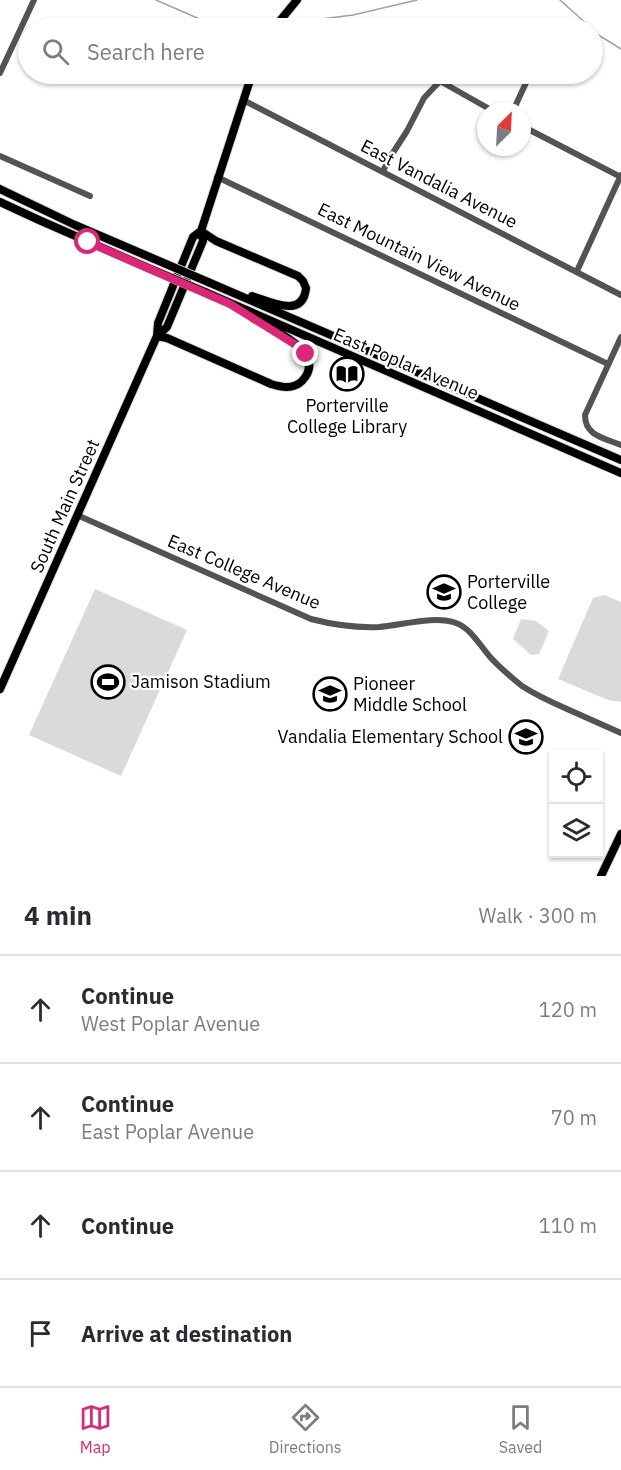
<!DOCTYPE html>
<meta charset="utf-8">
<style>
:root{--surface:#fff;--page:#f7f7f7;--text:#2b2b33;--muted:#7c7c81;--line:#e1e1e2;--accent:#db2777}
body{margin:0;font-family:"IBM Plex Sans",sans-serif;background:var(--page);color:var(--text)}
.controls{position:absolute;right:18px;bottom:18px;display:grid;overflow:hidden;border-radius:0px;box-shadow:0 2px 4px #0004}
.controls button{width:54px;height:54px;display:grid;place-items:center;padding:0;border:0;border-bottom:2px solid var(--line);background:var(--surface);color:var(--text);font:30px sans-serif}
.compass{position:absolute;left:477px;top:102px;width:54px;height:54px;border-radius:50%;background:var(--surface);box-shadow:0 2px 4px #0004;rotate:24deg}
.stop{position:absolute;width:18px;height:18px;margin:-14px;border:4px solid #db2777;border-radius:50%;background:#fff}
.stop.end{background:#db2777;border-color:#fff;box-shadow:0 2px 6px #0008}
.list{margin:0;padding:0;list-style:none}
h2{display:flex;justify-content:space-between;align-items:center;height:78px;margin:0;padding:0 24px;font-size:26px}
h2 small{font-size:20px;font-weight:400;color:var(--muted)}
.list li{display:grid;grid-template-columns:39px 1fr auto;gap:18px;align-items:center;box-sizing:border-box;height:108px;padding:0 24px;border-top:2px solid var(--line)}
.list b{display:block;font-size:22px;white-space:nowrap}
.list p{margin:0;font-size:20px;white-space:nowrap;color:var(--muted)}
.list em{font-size:20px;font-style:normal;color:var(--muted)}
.icon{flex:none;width:33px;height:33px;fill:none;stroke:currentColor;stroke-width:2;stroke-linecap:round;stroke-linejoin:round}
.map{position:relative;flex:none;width:621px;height:876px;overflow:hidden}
.search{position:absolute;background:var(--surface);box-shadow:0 2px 4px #0004;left:18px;right:18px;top:18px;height:66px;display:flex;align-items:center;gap:15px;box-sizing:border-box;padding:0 21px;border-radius:33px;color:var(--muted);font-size:22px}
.sheet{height:510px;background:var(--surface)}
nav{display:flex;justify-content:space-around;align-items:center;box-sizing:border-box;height:84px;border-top:2px solid var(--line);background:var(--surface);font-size:16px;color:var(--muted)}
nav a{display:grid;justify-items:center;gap:3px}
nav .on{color:var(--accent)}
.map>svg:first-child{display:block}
.green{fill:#dadada}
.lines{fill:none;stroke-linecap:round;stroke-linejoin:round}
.stream{stroke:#a1a1a1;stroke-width:1.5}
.major-casing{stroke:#dbdbdb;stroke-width:10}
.minor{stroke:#535353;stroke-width:6}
.major{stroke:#000;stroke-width:8}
.major-bridge-casing{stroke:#dbdbdb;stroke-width:10;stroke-linecap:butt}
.major-bridge{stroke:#000;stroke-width:8}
.route{stroke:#db2777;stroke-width:8}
.labels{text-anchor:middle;stroke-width:4.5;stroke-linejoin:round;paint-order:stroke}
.street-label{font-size:18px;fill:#000;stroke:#fff}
.poi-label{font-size:18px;fill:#000;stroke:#fff;text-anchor:start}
</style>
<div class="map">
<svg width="621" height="876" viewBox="0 0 621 876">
<rect width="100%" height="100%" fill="#fff"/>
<path class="green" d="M 95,589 L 187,630 L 121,776 L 29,735 Z
M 604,595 L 621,602 L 621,702 L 608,700 L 558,679 L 593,598 Z
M 521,619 L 536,621 L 549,631 L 539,654 L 531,655 L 513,639 Z"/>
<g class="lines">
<path class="stream" d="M 156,0 L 202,20 L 216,24 L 274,23
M 560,0 L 591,28
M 282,24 L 353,15 L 417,0
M 592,30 L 600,36 L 621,49"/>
<defs>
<path id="major" d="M 274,28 L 297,0
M 0,189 L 75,225 L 152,258
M 0,202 L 39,220 L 146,267
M 201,231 L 216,241 L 298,276 L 303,281 L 306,288 C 303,319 271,302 252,296
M 208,282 L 621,460
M 205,292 L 621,473
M 157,336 L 167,327 L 203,241 L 201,231 L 252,74
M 157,336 L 167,338 L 271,384 C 281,387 293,390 302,381 C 329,353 272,329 253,318
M 0,689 L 157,336 L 158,323 L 193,237 L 201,231
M 601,876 L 621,834"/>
</defs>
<use href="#major" class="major-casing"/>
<path class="minor" d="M 0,73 L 34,0
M 440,81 L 493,111
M 243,100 L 621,295
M 513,111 L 530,74
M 522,126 L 621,177
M 0,156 L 90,196
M 383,172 L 387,162 L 407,131 L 424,98 L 440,81 L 445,74
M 217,177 L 608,364
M 577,271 L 621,175
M 621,337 L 585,415 C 585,436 604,438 621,445
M 77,515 L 311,619 C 334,625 355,628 379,627 C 402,625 435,615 456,623 C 472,629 480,646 491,658 C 500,668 511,677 522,686 C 536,695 551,702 567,709 C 585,717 603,725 621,733"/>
<use href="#major" class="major"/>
<defs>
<path id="major-bridge" d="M 152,258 L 208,282
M 146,267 L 205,292"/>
</defs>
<use href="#major-bridge" class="major-bridge-casing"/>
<use href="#major-bridge" class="major-bridge"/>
</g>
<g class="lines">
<path class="route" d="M 88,242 L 230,304 L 296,345 L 306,354"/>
</g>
<defs>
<symbol id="library-ring" viewBox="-11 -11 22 22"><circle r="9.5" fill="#fff" stroke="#000" stroke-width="1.5"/><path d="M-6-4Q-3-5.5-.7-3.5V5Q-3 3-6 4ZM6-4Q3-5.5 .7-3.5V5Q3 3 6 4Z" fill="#000"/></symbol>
<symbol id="university-ring" viewBox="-11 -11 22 22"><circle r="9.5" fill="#fff" stroke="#000" stroke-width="1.5"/><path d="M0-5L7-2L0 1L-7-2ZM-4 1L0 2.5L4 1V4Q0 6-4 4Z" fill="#000"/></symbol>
<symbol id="stadium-ring" viewBox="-11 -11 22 22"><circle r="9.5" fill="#fff" stroke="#000" stroke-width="1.5"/><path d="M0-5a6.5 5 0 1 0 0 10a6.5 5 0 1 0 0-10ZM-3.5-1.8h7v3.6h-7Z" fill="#000"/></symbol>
<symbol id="school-ring" viewBox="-11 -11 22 22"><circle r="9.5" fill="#fff" stroke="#000" stroke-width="1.5"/><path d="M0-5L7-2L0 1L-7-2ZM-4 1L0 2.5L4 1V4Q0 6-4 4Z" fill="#000"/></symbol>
</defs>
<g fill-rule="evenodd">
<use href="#library-ring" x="328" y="355" width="38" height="38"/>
<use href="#university-ring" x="425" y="573" width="38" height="38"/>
<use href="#stadium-ring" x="89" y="663" width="38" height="38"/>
<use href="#school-ring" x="311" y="675" width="38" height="38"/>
<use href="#school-ring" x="507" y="718" width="38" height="38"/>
</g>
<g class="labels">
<g class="street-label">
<text transform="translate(439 184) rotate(27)" y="6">East Vandalia Avenue</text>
<text transform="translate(419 257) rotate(26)" y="6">East Mountain View Avenue</text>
<text transform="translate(406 364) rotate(23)" y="6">East Poplar Avenue</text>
<text transform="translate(65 506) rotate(-66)" y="6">South Main Street</text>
<text transform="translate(244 572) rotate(23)" y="6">East College Avenue</text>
</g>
<g class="poi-label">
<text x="347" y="412" text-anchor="middle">Porterville<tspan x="347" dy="21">College Library</tspan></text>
<text x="467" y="588">Porterville<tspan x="467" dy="21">College</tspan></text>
<text x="131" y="688">Jamison Stadium</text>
<text x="353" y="690">Pioneer<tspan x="353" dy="21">Middle School</tspan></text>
<text x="503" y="743" text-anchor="end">Vandalia Elementary School</text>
</g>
</g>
</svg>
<div class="controls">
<button><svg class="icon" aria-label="locate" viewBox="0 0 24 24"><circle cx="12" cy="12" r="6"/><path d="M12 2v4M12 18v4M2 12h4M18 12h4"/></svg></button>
<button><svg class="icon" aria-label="layers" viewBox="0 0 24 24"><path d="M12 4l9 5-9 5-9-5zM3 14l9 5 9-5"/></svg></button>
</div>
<svg class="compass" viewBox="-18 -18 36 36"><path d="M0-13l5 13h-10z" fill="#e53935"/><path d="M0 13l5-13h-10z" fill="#7c7c81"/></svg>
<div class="stop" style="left:88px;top:242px"></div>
<div class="stop end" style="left:306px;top:354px"></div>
<div class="search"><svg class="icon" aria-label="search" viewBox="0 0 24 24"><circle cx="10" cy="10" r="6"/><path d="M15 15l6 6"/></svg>Search here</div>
</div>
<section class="sheet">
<h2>4 min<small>Walk · 300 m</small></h2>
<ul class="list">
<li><svg class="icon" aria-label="ahead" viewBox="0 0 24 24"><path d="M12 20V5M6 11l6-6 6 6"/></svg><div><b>Continue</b><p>West Poplar Avenue</p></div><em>120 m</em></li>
<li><svg class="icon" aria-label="ahead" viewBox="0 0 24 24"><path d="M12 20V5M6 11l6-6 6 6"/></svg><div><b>Continue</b><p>East Poplar Avenue</p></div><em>70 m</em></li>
<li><svg class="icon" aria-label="ahead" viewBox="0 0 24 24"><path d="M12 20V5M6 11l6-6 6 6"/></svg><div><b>Continue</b></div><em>110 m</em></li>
<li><svg class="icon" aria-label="arrive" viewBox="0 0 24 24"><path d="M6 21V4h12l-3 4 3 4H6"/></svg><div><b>Arrive at destination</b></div></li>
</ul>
</section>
<nav>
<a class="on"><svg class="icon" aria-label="map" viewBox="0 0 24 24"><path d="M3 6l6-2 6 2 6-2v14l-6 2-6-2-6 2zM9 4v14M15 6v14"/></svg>Map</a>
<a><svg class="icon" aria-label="directions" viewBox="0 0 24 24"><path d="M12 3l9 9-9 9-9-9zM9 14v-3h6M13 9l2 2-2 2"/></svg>Directions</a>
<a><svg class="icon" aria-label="saved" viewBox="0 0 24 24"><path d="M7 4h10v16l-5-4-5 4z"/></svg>Saved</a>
</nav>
